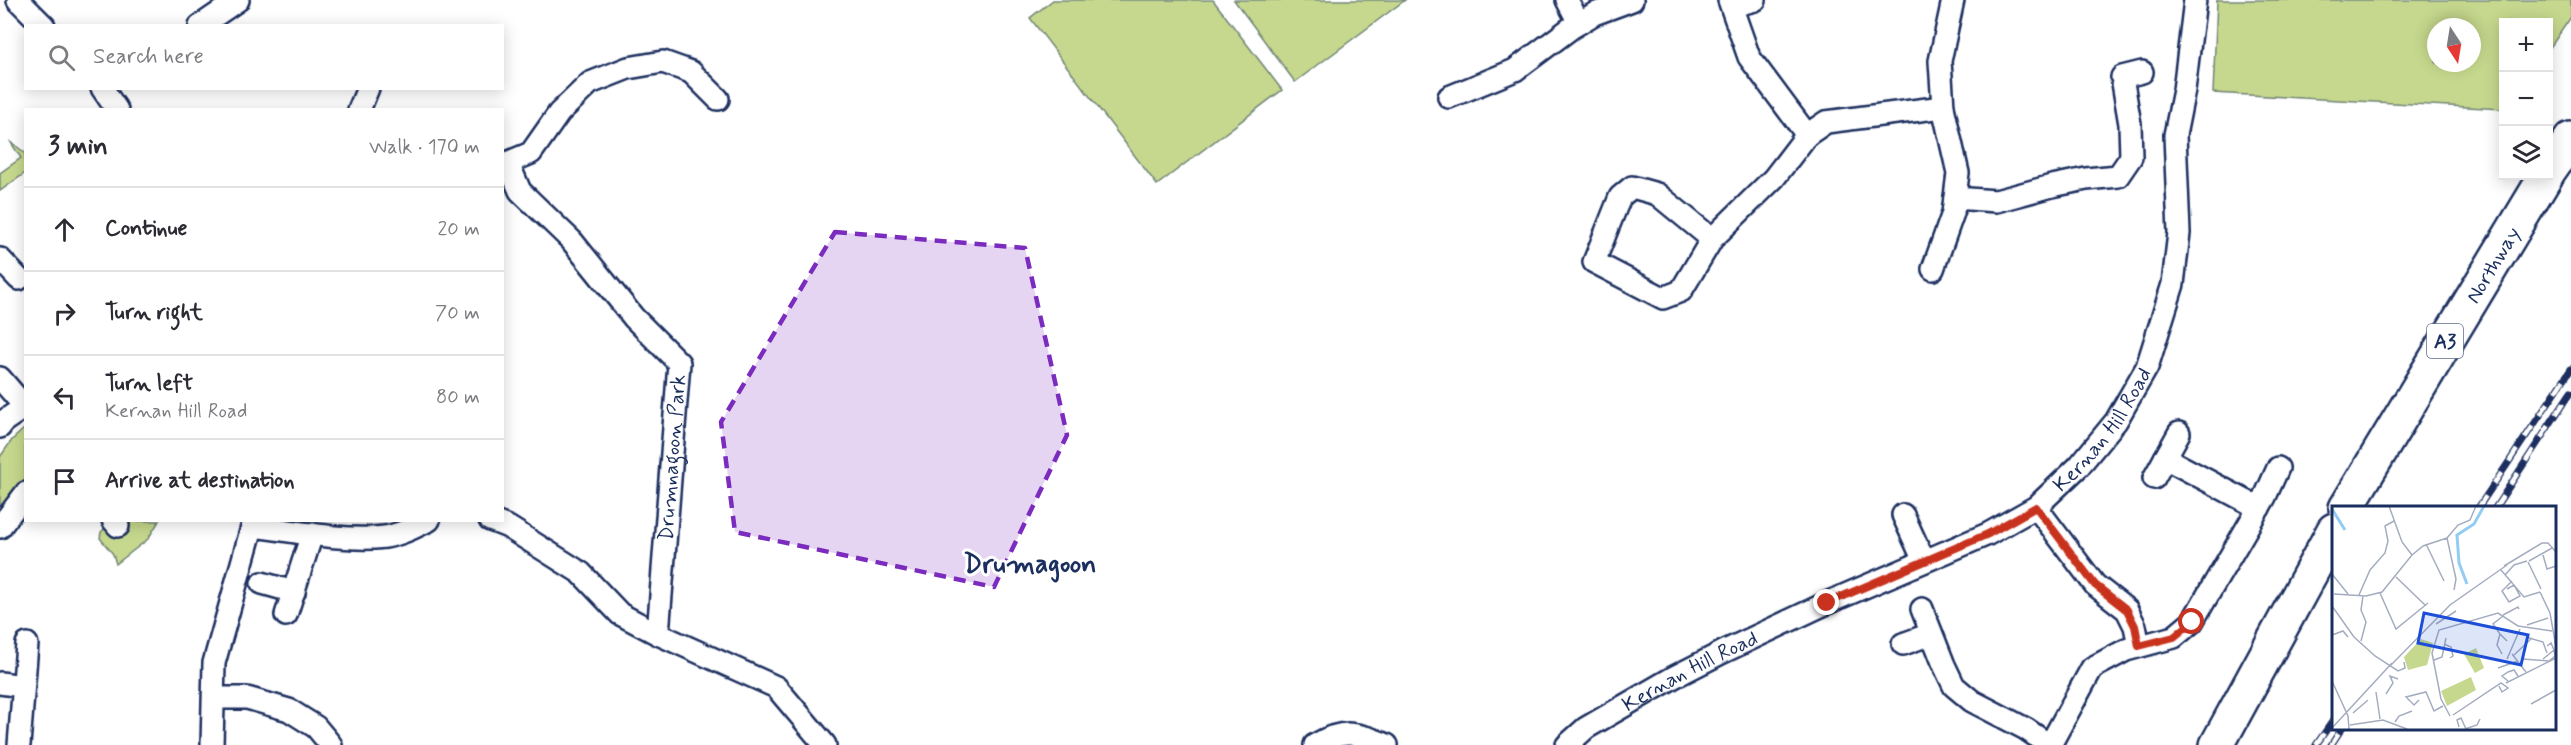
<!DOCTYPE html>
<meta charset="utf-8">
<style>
:root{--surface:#fff;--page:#f7f7f7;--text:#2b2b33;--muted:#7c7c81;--line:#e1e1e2}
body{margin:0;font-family:Mynerve,sans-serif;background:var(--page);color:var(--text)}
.controls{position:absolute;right:18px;top:18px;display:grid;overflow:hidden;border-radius:0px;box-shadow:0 3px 15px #0003}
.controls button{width:54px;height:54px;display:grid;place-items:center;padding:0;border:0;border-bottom:2px solid var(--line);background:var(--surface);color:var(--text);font:30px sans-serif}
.compass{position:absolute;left:2427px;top:18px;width:54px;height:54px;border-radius:50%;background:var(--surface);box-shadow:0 3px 15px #0003;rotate:168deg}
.stop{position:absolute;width:18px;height:18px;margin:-14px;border:4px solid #c8321e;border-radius:50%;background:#fff}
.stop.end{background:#c8321e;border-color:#fff;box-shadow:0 2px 6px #0008}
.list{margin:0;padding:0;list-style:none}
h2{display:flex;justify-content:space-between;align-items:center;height:78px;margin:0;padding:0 24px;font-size:26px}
h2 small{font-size:20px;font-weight:400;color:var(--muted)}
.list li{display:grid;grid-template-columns:39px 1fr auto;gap:18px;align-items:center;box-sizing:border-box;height:84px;padding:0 24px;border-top:2px solid var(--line)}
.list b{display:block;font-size:22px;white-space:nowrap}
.list p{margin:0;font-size:20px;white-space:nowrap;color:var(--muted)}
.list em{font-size:20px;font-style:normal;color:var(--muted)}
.icon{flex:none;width:33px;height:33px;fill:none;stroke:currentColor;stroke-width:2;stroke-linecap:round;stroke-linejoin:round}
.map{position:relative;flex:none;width:2571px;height:745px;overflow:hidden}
.search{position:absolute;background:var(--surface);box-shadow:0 3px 15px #0003;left:24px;top:24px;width:480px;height:66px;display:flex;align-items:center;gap:15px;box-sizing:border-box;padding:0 21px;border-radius:0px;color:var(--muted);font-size:22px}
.panel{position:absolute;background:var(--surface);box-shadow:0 3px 15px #0003;left:24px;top:108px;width:480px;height:414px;border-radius:0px}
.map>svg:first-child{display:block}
.green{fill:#c6d88d;stroke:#708476;stroke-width:1.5;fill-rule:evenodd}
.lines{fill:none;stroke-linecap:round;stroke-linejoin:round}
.street-casing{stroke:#1b2f5e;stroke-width:26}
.highway-casing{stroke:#1b2f5e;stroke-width:38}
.street{stroke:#fff;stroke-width:21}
.highway{stroke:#fff;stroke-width:33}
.rail-casing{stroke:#1b2f5e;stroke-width:7}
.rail{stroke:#fff;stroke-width:4.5;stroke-dasharray:14;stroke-linecap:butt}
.route{stroke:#c8321e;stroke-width:8}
.marked{fill:#7b2cbf;fill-opacity:0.2;stroke:#7b2cbf;stroke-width:4.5;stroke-dasharray:12 8;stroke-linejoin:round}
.labels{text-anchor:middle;stroke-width:6;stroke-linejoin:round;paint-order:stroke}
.shield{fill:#fff;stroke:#5f6d8e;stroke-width:1.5}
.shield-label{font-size:20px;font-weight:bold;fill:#1b2f5e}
.street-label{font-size:21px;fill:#1b2f5e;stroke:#fff}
.district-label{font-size:27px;font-weight:bold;fill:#1b2f5e;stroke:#fff}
.inset-river{fill:none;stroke:#93ccf2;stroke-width:3}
.inset-road{fill:none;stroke:#a4acbf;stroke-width:1.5}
.view{fill:#1d4ed8;fill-opacity:0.15;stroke:#1d4ed8;stroke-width:3}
.inset-edge{fill:none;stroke:#1b2f5e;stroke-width:3}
</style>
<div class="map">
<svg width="2571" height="745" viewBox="0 0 2571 745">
<rect width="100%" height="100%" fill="#fff"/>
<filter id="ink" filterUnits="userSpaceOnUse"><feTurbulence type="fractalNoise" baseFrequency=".0167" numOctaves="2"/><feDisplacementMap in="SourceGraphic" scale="12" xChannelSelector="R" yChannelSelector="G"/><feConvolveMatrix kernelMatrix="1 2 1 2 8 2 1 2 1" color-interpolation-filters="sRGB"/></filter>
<g filter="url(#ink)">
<path class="green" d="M 1053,0 L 1213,0 L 1282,90 L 1157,185 L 1030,18 Z
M 1234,0 L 1405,0 L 1295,82 Z
M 2217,0 L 2571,0 L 2571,17 L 2549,49 L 2548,22 L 2504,22 L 2503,109 L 2213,93 ZM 2436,27 L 2472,27 L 2472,63 L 2436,63 Z
M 10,141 L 25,153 L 25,173 L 0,191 L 0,173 L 21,158 Z
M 25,428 L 25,480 L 0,512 L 0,457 L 12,440 Z
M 126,521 L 159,521 L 148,539 L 116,564 L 113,554 L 100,538 L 101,532 L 108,525 L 124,529 L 130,524 Z"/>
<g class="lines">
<defs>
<g id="street">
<path d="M 18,0 L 44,26"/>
<path d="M 1567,0 L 1579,23"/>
<path d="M 1729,0 L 1749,57 L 1807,135 L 1826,122 L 1943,107"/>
<path d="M 1732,6 L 1755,0"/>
<path d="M 200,26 L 238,0"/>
<path d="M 102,88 L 117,110"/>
<path d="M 1449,97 L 1515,70 L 1571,28 L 1594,14 L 1632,0"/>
<path d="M 359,110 L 368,88"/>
<path d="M 502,165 L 531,153 L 559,113 L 590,83 L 628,68 L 663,62 L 691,72 L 718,99"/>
<path d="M 1955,198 L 1996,201 L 2052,186 L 2086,179 L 2118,176 L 2131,157 L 2130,124 L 2122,77 L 2142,72"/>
<path d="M 1712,239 L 1657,194 L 1632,187 L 1620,197 L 1594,262 L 1663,298 L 1681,291 L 1712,239 L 1774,178 L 1807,135"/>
<path d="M 0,259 L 19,279"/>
<path d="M 1933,269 L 1953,213 L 1958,173 L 1943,107 L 1940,61 L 1953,0"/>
<path d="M 0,378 L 25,407"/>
<path d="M 0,427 L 4,421 L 26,406"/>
<path d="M 2165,458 L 2259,508"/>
<path d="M 2154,478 L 2179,433"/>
<path d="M 2036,507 L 2095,585 L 2127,610 L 2135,626 L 2139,646"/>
<path d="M 1903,515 L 1924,561"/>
<path d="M 113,520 L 118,526"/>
<path id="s1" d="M 490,520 L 508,527 L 581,573 L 620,614 L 658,634 L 679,363 L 634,318 L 572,241 L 520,191 L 509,165"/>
<path d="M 254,526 C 293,531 347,542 385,537 C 400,535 415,527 429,520"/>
<path d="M 0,527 L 26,493"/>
<path d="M 262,583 L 294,592"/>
<path d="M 1922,609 L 1944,665 L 1954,686 L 1972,701 L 2026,729 L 2049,745"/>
<path d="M 286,615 L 312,534"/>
<path d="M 658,634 L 776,687 L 825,745"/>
<path d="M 1903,644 L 1931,634"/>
<path d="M 0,683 L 23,686"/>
<path d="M 214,698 L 247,698 L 289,710 L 316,727 L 331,745"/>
<path d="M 19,745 L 27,644"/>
<path d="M 212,745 L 214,663 L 254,520"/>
<path d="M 1315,745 C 1344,728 1357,733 1387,745"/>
<path id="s2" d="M 1567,745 L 1586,728 L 1674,677 L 1723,652 L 1827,603 L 1988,534 L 2036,507 L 2079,466 L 2116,421 L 2147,367 L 2173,284 L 2179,233 L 2175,135 L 2184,90 L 2195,0"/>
<path d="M 2050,745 L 2092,668 L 2126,650 L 2174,637 L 2192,622 L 2265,497 L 2278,468"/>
</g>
<g id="highway">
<path d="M 2548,172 L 2571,139"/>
<path id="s3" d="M 2346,508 L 2546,176"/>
<path d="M 2217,745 L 2334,530"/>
</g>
</defs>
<use href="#street" class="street-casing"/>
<use href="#highway" class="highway-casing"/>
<use href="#street" class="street"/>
<use href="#highway" class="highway"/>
<defs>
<path id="rail" d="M 2478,508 L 2571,369
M 2495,508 L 2571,392
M 2316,745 L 2334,719
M 2331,745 L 2342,728"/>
</defs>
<use href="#rail" class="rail-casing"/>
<use href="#rail" class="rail"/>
</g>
</g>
<g class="lines" filter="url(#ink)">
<path class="route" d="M 1827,603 L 1988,534 L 2036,507 L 2095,585 L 2127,610 L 2135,626 L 2139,646 L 2174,637 L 2192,622"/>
</g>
<path class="marked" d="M 835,232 L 1025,248 L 1067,435 L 994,587 L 735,532 L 721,422 Z"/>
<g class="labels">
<rect class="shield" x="2427" y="324" width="36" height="34" rx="4.5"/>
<g class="shield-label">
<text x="2445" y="348">A3</text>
</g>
<g class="street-label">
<text dy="7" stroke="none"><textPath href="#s3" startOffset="284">Northway</textPath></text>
<text dy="7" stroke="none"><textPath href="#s2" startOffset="630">Kernan Hill Road</textPath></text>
<text dy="7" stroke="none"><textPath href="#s1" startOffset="382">Drumnagoon Park</textPath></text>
<text dy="7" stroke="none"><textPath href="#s2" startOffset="144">Kernan Hill Road</textPath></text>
</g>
<g class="district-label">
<text x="1030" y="572">Drumagoon</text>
</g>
</g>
<g transform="translate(2332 506)">
<rect width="224" height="224" fill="#fff"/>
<path d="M 89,133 L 101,137 L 95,159 L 76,164 L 72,151 ZM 144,142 L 152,162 L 143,167 L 132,148 ZM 139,171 L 144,184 L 115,200 L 109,185 Z" fill="#c6d88d"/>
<path class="inset-river" d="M 0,3 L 13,24M 135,78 L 127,57 L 125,29 L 142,18 L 152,0"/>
<path class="inset-road" d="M 94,38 L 112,75M 80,49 L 91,40 L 115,32M 211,49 L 215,63 L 224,60M 197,55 L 220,42M 196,56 L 209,83M 172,60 L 210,37 L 216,37 L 224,46M 169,64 L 192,91 L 208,86M 0,68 L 16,88M 173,69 L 182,59 L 195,55M 64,71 L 93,99M 175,83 L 182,79 L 188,90 L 177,96 L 170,85 L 180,75M 122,84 L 124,73 L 115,32 L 126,19 L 138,14 L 144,0M 208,86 L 218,107 L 224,141M 48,87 L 64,123 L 96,97M 2,88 L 34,90 L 50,86 L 80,49 L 70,36 L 57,0M 27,89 L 38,64 L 53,47 L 56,35 L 53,20 L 62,15M 0,100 L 22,131 L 43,150 L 66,165 L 73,162 L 72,156M 171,109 L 186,101 L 187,103M 104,118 L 124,105M 195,119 L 216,112M 168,128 L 161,118 L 171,110M 0,129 L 11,125 L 16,131M 194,131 L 211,136 L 215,147M 29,135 L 34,116 L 29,104 L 31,90M 112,138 L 119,141 L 121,150 L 118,152M 170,148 L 165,139 L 168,128 L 175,135M 180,148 L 194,166M 182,149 L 199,133M 175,153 L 188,123M 191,153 L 217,155 L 223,150 L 222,144M 211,153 L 222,144 L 219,137 L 215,140M 102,154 L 110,151 L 114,132M 59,159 L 118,99 L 175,59M 166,162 L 186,155M 0,175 L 16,210 L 17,223M 176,175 L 170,170 L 176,166 L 182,164 L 186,170M 174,177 L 224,152M 44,186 L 48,213M 54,188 L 61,177 L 58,170 L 66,173M 87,194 L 82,199 L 74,191 L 94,186 L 102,205 L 111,200M 199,198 L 224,184M 21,207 L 36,194M 121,209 L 169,177 L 176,182 L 170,186 L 167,180M 118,210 L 109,193 L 100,147 L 107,124 L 166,107 L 186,120 L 220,125M 63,216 L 67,210 L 80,205M 18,219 L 51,214 L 75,223M 127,221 L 125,214 L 129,212 L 134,223M 0,222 L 60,157M 133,223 L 145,219 L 148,213"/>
<path class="view" d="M 92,107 L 196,129 L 189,159 L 86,137 Z"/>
<rect width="224" height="224" class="inset-edge"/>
</g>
</svg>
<div class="controls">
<button>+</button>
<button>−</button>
<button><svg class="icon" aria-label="layers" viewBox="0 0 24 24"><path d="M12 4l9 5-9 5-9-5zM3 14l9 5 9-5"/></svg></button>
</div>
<svg class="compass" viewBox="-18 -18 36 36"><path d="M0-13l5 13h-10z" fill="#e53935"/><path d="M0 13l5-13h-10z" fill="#7c7c81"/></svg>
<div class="stop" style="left:2192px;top:622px"></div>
<div class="stop end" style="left:1827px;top:603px"></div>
<div class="search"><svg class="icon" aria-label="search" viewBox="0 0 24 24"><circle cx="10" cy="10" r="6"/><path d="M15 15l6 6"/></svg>Search here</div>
<section class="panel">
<h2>3 min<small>Walk · 170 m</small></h2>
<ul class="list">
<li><svg class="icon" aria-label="ahead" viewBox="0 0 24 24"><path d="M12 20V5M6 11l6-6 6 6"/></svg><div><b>Continue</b></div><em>20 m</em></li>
<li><svg class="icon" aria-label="right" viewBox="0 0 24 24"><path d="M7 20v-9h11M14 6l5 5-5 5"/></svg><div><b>Turn right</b></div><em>70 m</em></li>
<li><svg class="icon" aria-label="left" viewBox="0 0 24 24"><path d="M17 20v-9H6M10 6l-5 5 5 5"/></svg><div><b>Turn left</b><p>Kernan Hill Road</p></div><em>80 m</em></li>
<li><svg class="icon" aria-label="arrive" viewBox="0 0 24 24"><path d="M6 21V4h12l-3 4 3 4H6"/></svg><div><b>Arrive at destination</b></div></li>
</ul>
</section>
</div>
